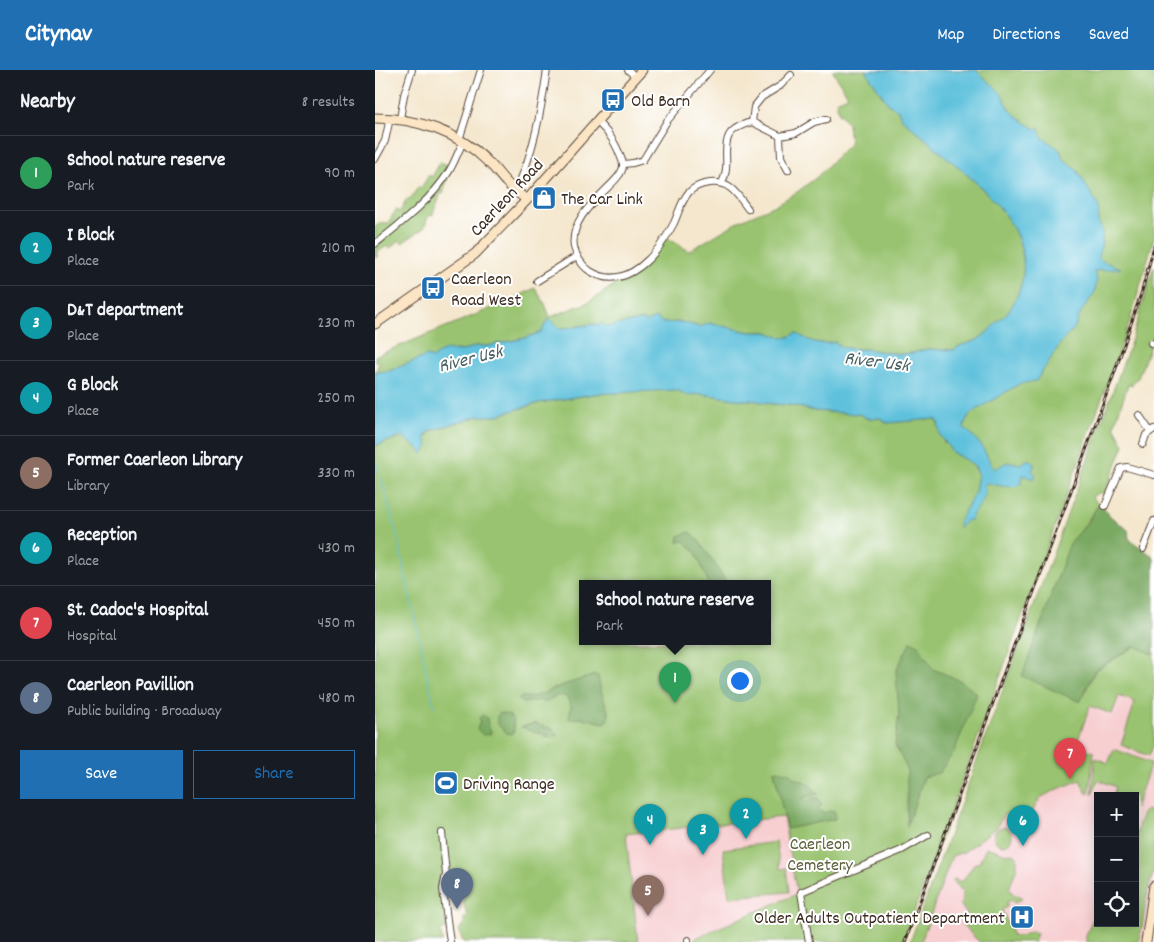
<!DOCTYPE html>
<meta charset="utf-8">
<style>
:root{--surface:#171b24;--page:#20242c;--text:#f1f3f6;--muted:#9ea1a6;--line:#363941;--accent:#1f6fb2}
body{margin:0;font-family:Dekko,sans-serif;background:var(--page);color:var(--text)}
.controls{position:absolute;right:15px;bottom:15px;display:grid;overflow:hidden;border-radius:0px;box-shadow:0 2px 12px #0003}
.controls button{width:45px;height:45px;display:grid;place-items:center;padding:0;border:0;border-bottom:1px solid var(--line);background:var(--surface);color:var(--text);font:25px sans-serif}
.you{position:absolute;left:364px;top:610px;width:18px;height:18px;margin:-12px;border:4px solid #fff;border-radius:50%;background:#1a73e8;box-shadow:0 0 0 8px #1a73e833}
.badge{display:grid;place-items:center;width:32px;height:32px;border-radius:50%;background:var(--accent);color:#fff;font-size:16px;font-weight:700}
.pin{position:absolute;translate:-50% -41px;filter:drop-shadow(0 1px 2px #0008)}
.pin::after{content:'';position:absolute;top:26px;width:18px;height:15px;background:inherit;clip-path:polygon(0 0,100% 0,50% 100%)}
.popup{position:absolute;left:204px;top:510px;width:192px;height:65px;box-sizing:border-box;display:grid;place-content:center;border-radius:0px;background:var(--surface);filter:drop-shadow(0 1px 4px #0005);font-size:16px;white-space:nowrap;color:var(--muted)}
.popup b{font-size:19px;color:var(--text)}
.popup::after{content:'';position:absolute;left:50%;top:100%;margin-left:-10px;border:10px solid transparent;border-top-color:var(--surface)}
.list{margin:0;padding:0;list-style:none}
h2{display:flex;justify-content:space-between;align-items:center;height:65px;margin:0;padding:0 20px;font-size:21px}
h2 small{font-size:16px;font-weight:400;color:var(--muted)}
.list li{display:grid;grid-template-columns:32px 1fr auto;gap:15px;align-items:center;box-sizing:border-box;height:75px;padding:0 20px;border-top:1px solid var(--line)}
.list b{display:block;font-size:19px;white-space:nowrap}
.list p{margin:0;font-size:16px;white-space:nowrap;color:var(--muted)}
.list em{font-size:16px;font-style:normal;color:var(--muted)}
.actions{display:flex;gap:10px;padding:15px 20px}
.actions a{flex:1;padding:11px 0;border:1px solid var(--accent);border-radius:0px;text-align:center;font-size:18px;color:var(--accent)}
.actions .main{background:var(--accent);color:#fff}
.icon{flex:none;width:28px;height:28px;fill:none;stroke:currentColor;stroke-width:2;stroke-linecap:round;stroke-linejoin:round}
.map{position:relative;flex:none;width:779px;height:872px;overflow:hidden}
header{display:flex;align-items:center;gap:30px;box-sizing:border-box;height:70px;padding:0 25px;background:var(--accent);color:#fff}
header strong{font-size:24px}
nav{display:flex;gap:28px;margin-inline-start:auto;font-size:18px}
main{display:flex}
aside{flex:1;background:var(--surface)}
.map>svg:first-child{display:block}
.built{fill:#f7cfd1;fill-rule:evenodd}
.green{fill:#99c370;stroke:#6a7647;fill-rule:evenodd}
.forest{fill:#7aa962;stroke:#5a6a40}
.water{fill:#5ec1dc;stroke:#4c767d}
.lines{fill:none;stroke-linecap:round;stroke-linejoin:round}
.stream{stroke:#5ec1dc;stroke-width:1}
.street-casing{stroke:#574638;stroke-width:8}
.secondary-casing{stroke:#574638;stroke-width:11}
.street{stroke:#fff;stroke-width:6}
.secondary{stroke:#fce5c4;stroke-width:9}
.rail-casing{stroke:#3b2a1e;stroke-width:3}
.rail{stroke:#fff;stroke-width:1;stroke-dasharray:4;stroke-linecap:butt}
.labels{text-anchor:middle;stroke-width:4;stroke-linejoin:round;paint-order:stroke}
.poi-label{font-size:18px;fill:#3b2a1e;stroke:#fff;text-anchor:start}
.street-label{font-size:18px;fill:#3b2a1e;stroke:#fff}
.park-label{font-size:18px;fill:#5c603b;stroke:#fff}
.water-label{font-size:19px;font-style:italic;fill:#475f60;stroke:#fff}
</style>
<header>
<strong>Citynav</strong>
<nav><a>Map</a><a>Directions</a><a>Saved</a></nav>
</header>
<main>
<aside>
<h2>Nearby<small>8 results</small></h2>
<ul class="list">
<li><span class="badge" style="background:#2e9e5b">1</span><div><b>School nature reserve</b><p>Park</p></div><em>90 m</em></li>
<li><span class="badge" style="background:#0f9aa8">2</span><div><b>I Block</b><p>Place</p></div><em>210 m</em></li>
<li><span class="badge" style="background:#0f9aa8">3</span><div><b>D&amp;T department</b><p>Place</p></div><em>230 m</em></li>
<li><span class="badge" style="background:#0f9aa8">4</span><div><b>G Block</b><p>Place</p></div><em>250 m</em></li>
<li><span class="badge" style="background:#8d6e63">5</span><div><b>Former Caerleon Library</b><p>Library</p></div><em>330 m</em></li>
<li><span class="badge" style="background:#0f9aa8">6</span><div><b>Reception</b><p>Place</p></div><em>430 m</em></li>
<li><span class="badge" style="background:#e0444e">7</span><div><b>St. Cadoc's Hospital</b><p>Hospital</p></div><em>450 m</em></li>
<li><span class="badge" style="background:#5c6f8a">8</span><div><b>Caerleon Pavillion</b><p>Public building · Broadway</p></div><em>480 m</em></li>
</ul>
<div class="actions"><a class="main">Save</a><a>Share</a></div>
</aside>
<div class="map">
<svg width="779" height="872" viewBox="0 0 779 872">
<rect width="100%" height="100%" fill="#fff"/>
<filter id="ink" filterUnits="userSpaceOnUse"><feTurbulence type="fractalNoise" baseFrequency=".02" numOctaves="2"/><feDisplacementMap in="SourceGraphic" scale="10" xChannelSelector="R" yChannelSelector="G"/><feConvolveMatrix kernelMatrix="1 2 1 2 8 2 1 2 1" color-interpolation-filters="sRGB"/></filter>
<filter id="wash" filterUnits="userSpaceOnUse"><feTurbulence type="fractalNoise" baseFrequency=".0096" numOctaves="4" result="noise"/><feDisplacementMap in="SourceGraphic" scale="20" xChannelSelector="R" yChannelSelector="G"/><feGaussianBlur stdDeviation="1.12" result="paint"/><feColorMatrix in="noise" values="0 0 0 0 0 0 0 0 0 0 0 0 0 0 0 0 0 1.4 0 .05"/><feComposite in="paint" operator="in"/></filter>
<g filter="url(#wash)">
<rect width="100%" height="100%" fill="#f4e7ce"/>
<path class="built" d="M 779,585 L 779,673 L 775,684 L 779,686 L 779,816 L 771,872 L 546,872 L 577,786 L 618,693 ZM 723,726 L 760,726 L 760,853 L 723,853 Z
M 275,588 L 408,747 L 422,824 L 320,868 L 306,872 L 305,869 L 279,872 L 263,872 L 251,764 Z"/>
<path class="green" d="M 457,0 L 490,0 L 514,35 L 523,40 L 526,48 C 538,58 551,69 563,80 C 603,113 666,162 644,221 C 641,229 637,238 631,244 C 628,248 623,250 620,254 C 612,262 611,265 600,271 C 592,274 586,274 579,280 L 552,279 L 538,283 L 524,284 L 490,279 L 479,279 L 466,277 L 460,272 C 445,276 434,271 421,264 L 414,267 L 404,267 L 392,262 L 374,262 L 334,253 L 325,257 L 307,252 L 288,253 L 281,248 L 271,252 L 267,250 C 255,254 231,261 219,254 L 183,259 L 172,254 L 166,262 L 150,268 L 112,276 L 101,276 L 88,281 L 82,280 L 64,283 L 58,288 L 52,286 L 14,301 L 0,302 L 5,292 L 0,292 L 0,286 L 134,231 L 160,218 L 170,234 L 175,247 L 214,232 L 257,203 L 291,167 L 314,181 L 366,150 L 401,135 L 422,122 L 442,107 L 475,73 L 473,54 L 464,43 L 461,31 L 473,26 Z
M 569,0 L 779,0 L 779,168 L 754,254 L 528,872 L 319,872 L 320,868 L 422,824 L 408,747 L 251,764 L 263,872 L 88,872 L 84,860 L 89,853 L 89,848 L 93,846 L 93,843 L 91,843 L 85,816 L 65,819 L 73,858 L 65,861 L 68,872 L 0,872 L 0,376 L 27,366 L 44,379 L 55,361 L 103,346 L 119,346 L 164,333 L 218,324 L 250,321 L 300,320 L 312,325 L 326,324 L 367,330 L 377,330 L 397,334 L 415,335 L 440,341 L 484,344 L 494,349 L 505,348 L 512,353 L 561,348 L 569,372 L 575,378 L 577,382 C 595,393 610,397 600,422 C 598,429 594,434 594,441 L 608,406 L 574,356 L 686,247 ZM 208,514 L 392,514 L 392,572 L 208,572 Z
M 65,92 L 76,97 C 72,105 71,115 68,124 L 66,123 L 57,146 L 54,145 L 49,158 L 27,173 L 25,170 L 15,178 L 12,176 L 1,183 L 3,186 L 0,188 L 0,157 L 4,154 L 13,153 L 21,140 L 25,142 L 32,129 L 35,130 L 43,117 L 46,118 L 54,105 L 57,107 Z
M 779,196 L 779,265 L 763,308 L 760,310 L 757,315 L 753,315 L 739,356 L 749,375 L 730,423 L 723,423 L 717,427 L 724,434 L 705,462 L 705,632 L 720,601 L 760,576 L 779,585 L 779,673 L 774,686 L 746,675 L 760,632 L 744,626 L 737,644 L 715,636 L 698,684 L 707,688 L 711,679 L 719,682 L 714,723 L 712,724 L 705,710 C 696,714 669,724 665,729 C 658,737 655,750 651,760 L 644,759 L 645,751 L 629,744 L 622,757 L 589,782 L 577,786 L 546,872 L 535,872 L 756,272 Z
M 739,679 L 776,693 L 760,739 L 760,726 L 738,726 L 741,717 L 723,710 L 717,724 L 720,688 L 733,693 Z
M 771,740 L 779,742 L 779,801 L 773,820 L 767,858 L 763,872 L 711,872 L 711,865 L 723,836 L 723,853 L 760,853 C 760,828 754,757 771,740 Z
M619 766a9 9 0 1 1 18 0a9 9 0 1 1-18 0Z
M 401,772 L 405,799 L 411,798 L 414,822 L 354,827 L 348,779 Z
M 611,777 L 632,784 L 636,783 L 642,786 L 642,797 L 634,819 L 640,826 L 646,826 L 647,829 L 639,833 L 636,830 L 632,832 L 632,837 L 627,840 L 638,866 L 646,866 L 657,861 L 662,863 L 659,872 L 604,872 L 586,853 L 593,846 L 585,834 L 587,831 L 587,825 L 589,823 L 578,811 L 579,809 L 587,812 L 600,793 L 604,793 Z"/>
<path class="forest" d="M 724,434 L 731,440 L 735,446 L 753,460 L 754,469 L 779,487 L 779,585 L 760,576 L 720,600 L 705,632 L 647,606 L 695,473 L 712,454 Z
M 315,462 C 322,465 348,506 352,514 L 334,514 L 321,483 L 310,471 L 303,472 L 304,466 Z
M 536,571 L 543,575 L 558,599 L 586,611 L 602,624 L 579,682 L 564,703 L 549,707 L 532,756 L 532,699 L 520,675 L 524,644 L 521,601 Z
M 220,605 L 223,606 L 226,621 L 234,644 L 232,651 L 229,653 L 208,648 L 194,649 L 196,636 L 192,627 C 184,623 177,628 170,633 L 165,630 L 148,633 L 143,629 L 146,627 L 155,627 L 164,625 L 185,616 Z
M 125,643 L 134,645 L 138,650 L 139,662 L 137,664 L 131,663 L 122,653 L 122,646 Z
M 108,645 L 112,648 L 113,654 L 116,661 L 115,664 L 108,665 L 102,659 L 105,652 L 104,648 Z
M 161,653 C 168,659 177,654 182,664 L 181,666 L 177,668 C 166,664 156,661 146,657 Z
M 402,700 L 414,703 L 420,709 C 430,710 437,716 443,724 L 427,728 L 427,730 C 433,732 437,727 443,728 L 445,733 L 447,734 L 444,738 L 445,741 L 448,743 L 455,741 L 460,742 L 460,749 L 412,759 L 399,701 Z"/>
<path class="water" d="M 490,0 L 601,0 C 607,7 615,12 622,19 C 627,24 630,30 633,36 C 639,46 650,53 661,59 L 663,57 L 667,67 L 685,80 L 688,89 L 702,100 L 724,137 L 723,151 L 727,160 L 727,173 L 723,187 L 727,191 L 746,198 L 719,201 L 722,209 L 720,222 L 706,242 L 699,259 L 687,271 L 661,311 L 644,314 L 595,344 L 590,352 L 589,358 C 598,364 607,376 612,386 C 615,391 615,395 620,399 L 630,393 L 637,392 L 645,394 L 652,390 L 656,390 L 659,393 L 659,397 L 657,401 L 661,405 L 658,409 L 648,405 L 647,413 C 637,421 622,414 611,413 L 609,415 C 614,433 599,436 596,450 L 592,450 L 584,458 L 584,452 L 600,422 L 603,404 L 600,396 L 577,382 L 565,365 L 563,352 L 561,349 L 512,353 L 505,348 L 494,349 L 484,344 L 440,341 L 415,335 L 397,334 L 377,330 L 367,330 L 326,324 L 312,325 L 300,320 L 218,324 L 164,333 L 119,346 L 103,346 L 55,361 L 50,367 L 53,376 L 48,384 L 44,379 L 27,366 L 0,376 L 0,302 L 14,301 L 52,286 L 58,288 L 64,283 L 72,280 L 88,281 L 101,276 L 112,276 L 150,268 L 166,262 L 173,249 L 180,253 L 184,259 L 220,254 L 223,256 L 227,253 L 232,257 L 267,250 L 271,252 L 281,248 L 288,253 L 307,252 L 325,257 L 334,253 L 374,262 L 392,262 L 405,267 L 414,267 L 421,263 C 434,271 445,276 460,272 L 466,277 L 479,279 L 490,279 L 524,284 L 538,283 L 552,279 L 579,280 C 586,274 592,274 600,271 C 611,265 612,262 620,254 C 623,250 628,248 631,244 C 637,238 641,229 644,221 C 666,162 603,113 563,80 C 551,69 538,58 526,48 L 523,40 L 514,35 Z"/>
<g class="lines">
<path class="stream" d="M 2,393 L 21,462 L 59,637"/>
</g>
</g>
<g filter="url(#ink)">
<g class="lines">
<defs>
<path id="street" d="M 253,0 L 261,7
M 25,49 L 29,25 L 37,0
M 221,51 C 233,62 239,70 245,85 C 246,88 248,92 248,95 C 249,114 193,138 199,177 C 201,186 207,196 215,201 C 252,224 284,182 299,153 C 304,142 306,131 314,122 C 319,117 327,114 335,113 C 355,111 362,124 373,139
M 377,52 L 405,66 L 406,87 L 413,100
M 405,66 L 421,63 L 439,52 L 451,49
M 84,70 L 106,0
M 0,89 L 10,71 L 15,48
M 249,94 L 258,93 L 268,90 L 292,51 L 335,0
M 347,113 C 360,88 335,62 377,52 L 379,37 L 387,27 L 405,16 L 416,5
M 141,120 C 159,82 166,41 172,0
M 0,174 C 26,153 55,131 73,103 C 79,94 83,82 88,72
M 162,211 L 202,186
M 776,273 L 779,274
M 764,345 L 775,361
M 768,374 L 771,365 L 779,359
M 730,436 L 746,398 L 752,397 L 779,405
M 768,479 L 779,451
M 67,763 L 71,804 L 68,819 L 69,827 L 75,872
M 313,870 L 313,872
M 434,872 L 426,822 L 527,780 L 553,765"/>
<path id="secondary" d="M 0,48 C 41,48 84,62 113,92 C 120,98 125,106 131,112 C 137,119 145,124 152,130
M 0,254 L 100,184 L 152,130 L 267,0
M 771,872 L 779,816"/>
</defs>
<use href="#street" class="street-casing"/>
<use href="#secondary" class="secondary-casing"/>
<use href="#street" class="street"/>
<use href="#secondary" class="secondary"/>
<defs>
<path id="rail" d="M 530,872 L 740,301 L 767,221 L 779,176"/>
</defs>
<use href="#rail" class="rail-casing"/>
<use href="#rail" class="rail"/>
</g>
</g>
<defs>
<symbol id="bus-square" viewBox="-11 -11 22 22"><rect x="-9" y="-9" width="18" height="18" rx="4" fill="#1f6fb2" stroke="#fff"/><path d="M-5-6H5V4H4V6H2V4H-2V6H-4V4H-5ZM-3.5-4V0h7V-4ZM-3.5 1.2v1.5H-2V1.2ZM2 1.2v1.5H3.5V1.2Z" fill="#fff"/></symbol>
<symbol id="shop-square" viewBox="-11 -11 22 22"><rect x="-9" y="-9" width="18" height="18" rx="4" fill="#1f6fb2" stroke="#fff"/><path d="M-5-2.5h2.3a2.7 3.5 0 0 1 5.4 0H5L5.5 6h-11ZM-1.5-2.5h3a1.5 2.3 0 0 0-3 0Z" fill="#fff"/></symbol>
<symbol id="stadium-square" viewBox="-11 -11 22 22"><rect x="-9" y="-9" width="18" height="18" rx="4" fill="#1f6fb2" stroke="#fff"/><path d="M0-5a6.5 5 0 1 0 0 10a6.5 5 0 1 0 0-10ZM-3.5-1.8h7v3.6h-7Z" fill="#fff"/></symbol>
<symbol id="hospital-square" viewBox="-11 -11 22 22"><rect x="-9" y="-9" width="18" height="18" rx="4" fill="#1f6fb2" stroke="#fff"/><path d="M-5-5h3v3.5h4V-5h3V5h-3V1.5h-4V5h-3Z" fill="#fff"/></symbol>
</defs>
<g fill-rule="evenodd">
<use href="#bus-square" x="224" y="16" width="28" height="28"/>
<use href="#shop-square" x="155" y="114" width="28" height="28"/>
<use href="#bus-square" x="44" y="204" width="28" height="28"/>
<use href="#stadium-square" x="57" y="699" width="28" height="28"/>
<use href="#hospital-square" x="633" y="833" width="28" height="28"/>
</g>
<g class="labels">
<g class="poi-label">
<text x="256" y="36">Old Barn</text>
<text x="186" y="134">The Car Link</text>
<text x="76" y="214">Caerleon<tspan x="76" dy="21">Road West</tspan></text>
<text x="88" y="719">Driving Range</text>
<text x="630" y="853" text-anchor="end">Older Adults Outpatient Department</text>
</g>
<g class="street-label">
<text transform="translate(131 127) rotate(-47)" y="6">Caerleon Road</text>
</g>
<g class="park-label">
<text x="445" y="779">Caerleon<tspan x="445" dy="21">Cemetery</tspan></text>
</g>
<g class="water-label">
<text transform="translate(95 287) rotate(-14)" y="7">River Usk</text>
<text transform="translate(502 290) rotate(7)" y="7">River Usk</text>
</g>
</g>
</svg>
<div class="controls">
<button>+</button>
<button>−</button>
<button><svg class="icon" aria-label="locate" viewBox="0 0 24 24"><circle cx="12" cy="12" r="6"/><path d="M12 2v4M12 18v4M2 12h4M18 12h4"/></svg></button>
</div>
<div class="you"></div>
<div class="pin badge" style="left:300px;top:633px;background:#2e9e5b">1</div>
<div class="popup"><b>School nature reserve</b>Park</div>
<div class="pin badge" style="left:371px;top:769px;background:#0f9aa8">2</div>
<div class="pin badge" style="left:328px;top:785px;background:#0f9aa8">3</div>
<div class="pin badge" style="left:275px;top:775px;background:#0f9aa8">4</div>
<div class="pin badge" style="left:273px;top:846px;background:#8d6e63">5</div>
<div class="pin badge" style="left:648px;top:776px;background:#0f9aa8">6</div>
<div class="pin badge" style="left:695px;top:709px;background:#e0444e">7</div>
<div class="pin badge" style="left:82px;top:839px;background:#5c6f8a">8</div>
</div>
</main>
